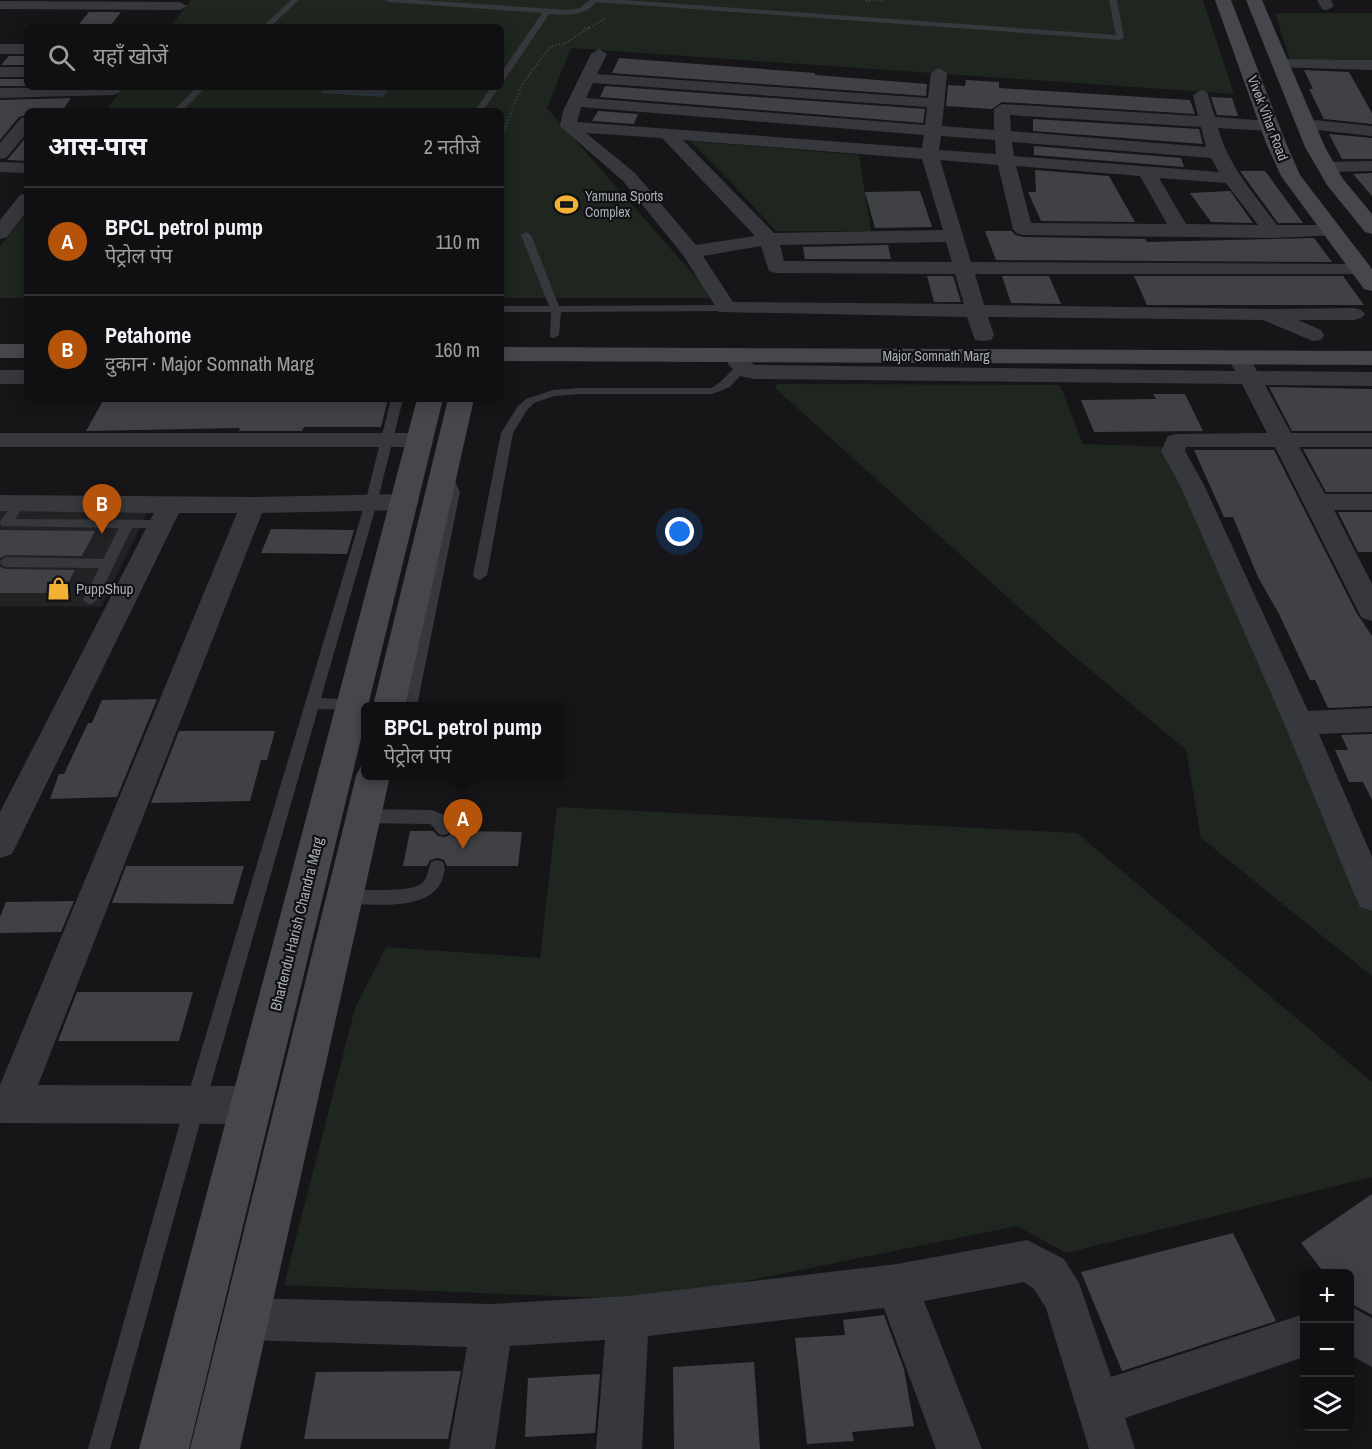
<!DOCTYPE html>
<html lang="hi">
<meta charset="utf-8">
<style>
:root{--surface:#101012;--page:#19191b;--text:#f1f3f6;--muted:#9c9d9f;--line:#303032;--accent:#b45309}
body{margin:0;font-family:"Archivo Narrow","Noto Sans Devanagari",sans-serif;background:var(--page);color:var(--text)}
.controls{position:absolute;right:18px;bottom:18px;display:grid;overflow:hidden;border-radius:9px;box-shadow:0 3px 15px #0003}
.controls button{width:54px;height:54px;display:grid;place-items:center;padding:0;border:0;border-bottom:2px solid var(--line);background:var(--surface);color:var(--text);font:30px sans-serif}
.you{position:absolute;left:680px;top:532px;width:21px;height:21px;margin:-15px;border:4px solid #fff;border-radius:50%;background:#1a73e8;box-shadow:0 0 0 9px #1a73e833}
.badge{display:grid;place-items:center;width:39px;height:39px;border-radius:50%;background:var(--accent);color:#fff;font-size:20px;font-weight:700}
.pin{position:absolute;translate:-50% -50px;filter:drop-shadow(0 2px 3px #0008)}
.pin::after{content:'';position:absolute;top:32px;width:21px;height:18px;background:inherit;clip-path:polygon(0 0,100% 0,50% 100%)}
.popup{position:absolute;left:361px;top:702px;width:204px;height:78px;box-sizing:border-box;display:grid;place-content:center;border-radius:9px;background:var(--surface);filter:drop-shadow(0 2px 4px #0005);font-size:20px;white-space:nowrap;color:var(--muted)}
.popup b{font-size:22px;color:var(--text)}
.popup::after{content:'';position:absolute;left:50%;top:100%;margin-left:-12px;border:12px solid transparent;border-top-color:var(--surface)}
.list{margin:0;padding:0;list-style:none}
h2{display:flex;justify-content:space-between;align-items:center;height:78px;margin:0;padding:0 24px;font-size:26px}
h2 small{font-size:20px;font-weight:400;color:var(--muted)}
.list li{display:grid;grid-template-columns:39px 1fr auto;gap:18px;align-items:center;box-sizing:border-box;height:108px;padding:0 24px;border-top:2px solid var(--line)}
.list b{display:block;font-size:22px;white-space:nowrap}
.list p{margin:0;font-size:20px;white-space:nowrap;color:var(--muted)}
.list em{font-size:20px;font-style:normal;color:var(--muted)}
.icon{flex:none;width:33px;height:33px;fill:none;stroke:currentColor;stroke-width:2;stroke-linecap:round;stroke-linejoin:round}
.map{position:relative;flex:none;width:1372px;height:1449px;overflow:hidden}
.search{position:absolute;background:var(--surface);box-shadow:0 3px 15px #0003;left:24px;top:24px;width:480px;height:66px;display:flex;align-items:center;gap:15px;box-sizing:border-box;padding:0 21px;border-radius:9px;color:var(--muted);font-size:22px}
.panel{position:absolute;background:var(--surface);box-shadow:0 3px 15px #0003;left:24px;top:108px;width:480px;height:294px;border-radius:9px}
.map>svg:first-child{display:block}
.built{fill:#222225}
.green{fill:#1e261f}
.water{fill:#2c353c}
.building{fill:#404145}
.lines{fill:none;stroke-linecap:round;stroke-linejoin:round}
.path{stroke:#3d3f44;stroke-width:2;stroke-dasharray:1.5 2;stroke-linecap:butt}
.lane{fill:#37383d;fill-rule:evenodd}
.street{fill:#37383d;fill-rule:evenodd}
.secondary{fill:#45474d;fill-rule:evenodd}
.labels{text-anchor:middle;stroke-width:4.5;stroke-linejoin:round;paint-order:stroke}
.far-street-label{font-size:14px;fill:#a8adb8;stroke:#111113}
.far-poi-label{font-size:14px;fill:#a8adb8;stroke:#111113;text-anchor:start}
.poi-label{font-size:15px;fill:#a8adb8;stroke:#111113;text-anchor:start}
.street-label{font-size:15px;fill:#a8adb8;stroke:#111113}
</style>
<div class="map">
<svg width="1372" height="1449" viewBox="0 0 1372 1449">
<rect width="100%" height="100%" fill="#161618"/>
<path class="built" d="M 0,507 L 149,509 L 101,607 L 0,606 Z"/>
<path class="green" d="M 191,0 L 1203,0 L 1234,94 L 571,48 L 547,108 L 714,298 L 501,298 L 501,111 L 105,111 L 124,87 L 501,87 L 501,27 L 170,27 Z
M 1275,13 L 1372,13 L 1372,60 L 1290,59 Z
M 690,141 L 859,155 L 871,231 L 776,231 L 731,182 Z
M 27,212 L 27,298 L 0,298 L 0,247 Z
M 777,384 L 1060,385 L 1083,444 L 1176,447 L 1372,893 L 1372,976 L 1201,838 L 1186,750 L 1062,646 L 776,389 Z
M 557,807 L 1077,833 L 1372,1082 L 1372,1177 L 1066,1253 L 1017,1226 L 653,1300 L 284,1285 L 355,1008 L 386,947 L 540,958 Z"/>
<path class="water" d="M 326,87 L 391,87 L 382,97 L 321,93 Z"/>
<path class="building" d="M 89,12 L 121,12 L 112,24 L 79,24 Z
M 9,56 L 27,56 L 27,65 L 1,65 Z
M 619,58 L 815,73 L 815,75 L 927,84 L 926,96 L 612,73 Z
M 1304,70 L 1349,72 L 1372,113 L 1372,124 L 1324,119 L 1309,89 L 1313,89 Z
M 0,79 L 27,79 L 27,86 L 0,86 Z
M 966,80 L 999,82 L 999,88 L 1190,100 L 1195,114 L 1002,102 L 992,109 L 946,106 L 948,85 L 965,86 Z
M 605,86 L 925,109 L 923,123 L 600,97 Z
M 1211,97 L 1232,98 L 1238,116 L 1217,115 Z
M 71,98 L 62,111 L 27,111 L 27,115 L 19,117 L 0,140 L 0,100 Z
M 598,111 L 638,114 L 634,124 L 592,121 Z
M 1033,119 L 1199,129 L 1203,144 L 1033,131 Z
M 1329,134 L 1372,138 L 1372,159 L 1342,159 Z
M 27,136 L 27,161 L 7,160 L 8,159 Z
M 1034,146 L 1181,158 L 1184,167 L 1034,155 Z
M 1035,170 L 1109,176 L 1135,222 L 1041,221 L 1028,192 L 1036,192 Z
M 1240,171 L 1265,171 L 1303,223 L 1278,223 Z
M 1372,173 L 1372,196 L 1353,174 Z
M 920,191 L 932,227 L 875,228 L 865,192 Z
M 1230,191 L 1253,223 L 1211,222 L 1190,193 Z
M 985,231 L 1012,231 L 1015,235 L 1023,237 L 1145,239 L 1147,242 L 1314,238 L 1332,262 L 996,260 Z
M 888,245 L 891,259 L 805,259 L 803,247 Z
M 927,276 L 953,276 L 961,302 L 934,302 Z
M 1002,276 L 1049,276 L 1061,304 L 1011,303 Z
M 1134,276 L 1343,276 L 1364,305 L 1147,305 Z
M 1269,387 L 1372,389 L 1372,431 L 1292,431 Z
M 1153,394 L 1185,394 L 1203,431 L 1094,432 L 1081,400 L 1156,399 Z
M 104,399 L 388,399 L 381,427 L 304,427 L 302,431 L 239,431 L 240,428 L 86,431 Z
M 1303,449 L 1372,449 L 1372,492 L 1326,492 Z
M 1194,450 L 1274,450 L 1356,612 L 1372,636 L 1372,706 L 1328,708 L 1315,680 L 1310,680 L 1279,614 L 1258,577 L 1233,517 L 1224,517 Z
M 1338,512 L 1372,512 L 1372,552 L 1358,552 Z
M 271,529 L 354,530 L 347,554 L 261,553 Z
M 0,530 L 95,531 L 82,556 L 6,555 L 0,558 Z
M 0,567 L 6,569 L 75,570 L 63,593 L 0,593 Z
M 157,699 L 117,797 L 50,799 L 59,774 L 64,774 L 88,723 L 92,723 L 102,700 Z
M 179,731 L 275,731 L 267,760 L 261,760 L 250,801 L 151,803 Z
M 1372,734 L 1372,800 L 1363,782 L 1349,782 L 1335,750 L 1348,750 L 1341,735 Z
M 410,831 L 433,831 L 438,836 L 444,837 L 448,836 L 452,831 L 522,832 L 518,866 L 447,866 L 444,860 L 438,858 L 430,860 L 427,866 L 403,866 Z
M 126,866 L 244,866 L 233,904 L 112,903 Z
M 74,901 L 61,932 L 0,933 L 0,917 L 6,902 Z
M 77,992 L 193,992 L 179,1041 L 58,1041 Z
M 1372,1194 L 1372,1315 L 1350,1303 L 1350,1274 L 1325,1274 L 1301,1243 Z
M 1233,1233 L 1276,1321 L 1122,1371 L 1081,1272 Z
M 884,1315 L 904,1369 L 914,1426 L 852,1432 L 854,1441 L 807,1444 L 795,1338 L 845,1335 L 843,1320 Z
M 754,1362 L 760,1449 L 674,1449 L 673,1367 Z
M 461,1371 L 448,1439 L 304,1439 L 316,1372 Z
M 600,1374 L 595,1433 L 525,1437 L 528,1378 Z"/>
<g class="lines">
<path class="path" d="M 866,1 L 884,0
M 589,28 L 606,18
M 502,179 L 503,133 L 523,83 L 551,46 L 564,44 L 589,28 L 584,28"/>
<path class="lane" d="M 291,0 L 299,0 L 270,27 L 262,27 Z
M 385,0 L 419,0 L 568,10 L 580,8 L 590,0 L 624,0 L 1116,35 L 1109,0 L 1117,0 L 1124,38 L 1120,40 L 596,2 C 585,17 565,15 549,14 L 504,81 L 501,81 L 501,73 L 542,13 L 389,2 Z
M 197,87 L 206,87 L 182,111 L 173,111 Z
M 491,87 L 499,87 L 483,111 L 475,111 Z
M 526,232 L 531,235 L 559,306 L 726,305 L 731,308 L 726,311 L 561,312 L 559,335 L 554,338 L 550,337 L 551,312 L 501,312 L 501,306 L 549,306 L 521,235 Z
M 742,364 L 748,367 L 730,387 L 712,394 L 579,394 L 554,396 L 534,403 L 527,410 L 513,433 L 487,575 L 480,580 L 475,578 L 473,575 L 501,433 L 518,406 L 526,399 L 553,390 L 579,388 L 711,388 C 724,382 729,369 742,364 Z
M 391,399 L 403,399 L 377,503 L 321,698 L 358,700 L 360,704 L 358,708 L 353,710 L 318,709 L 205,1105 L 110,1449 L 88,1449 L 185,1105 L 365,503 Z
M 443,474 L 455,481 L 460,492 L 417,706 L 403,706 L 448,492 L 446,486 L 437,478 Z
M 19,499 L 25,503 L 15,519 L 160,520 L 166,524 L 160,528 L 132,528 L 97,600 L 90,605 L 83,600 L 99,568 L 6,567 L 1,565 L 0,561 L 6,557 L 103,559 L 119,528 L 1,526 L 0,522 L 15,500 Z
M 363,809 L 432,810 L 446,816 L 450,829 L 448,834 C 435,838 438,829 430,824 L 363,823 L 357,821 L 355,816 L 357,811 Z
M 437,860 L 443,862 C 446,868 444,873 442,880 C 430,912 372,904 344,904 L 338,902 L 336,897 L 338,892 L 344,890 C 362,889 407,893 421,884 C 428,879 428,869 431,862 Z"/>
<path class="street" d="M 1317,0 L 1331,0 L 1334,6 L 1327,10 L 1322,9 Z
M 0,1 L 180,2 L 187,6 L 180,10 L 0,9 Z
M 0,44 L 27,44 L 27,54 L 0,54 Z
M 599,49 L 607,54 L 597,74 L 928,98 L 931,73 L 939,68 L 947,73 L 942,126 L 994,130 L 994,109 L 1002,104 L 1198,116 L 1193,95 L 1201,90 L 1207,92 L 1215,117 L 1270,121 L 1276,122 L 1278,126 L 1276,130 L 1270,131 L 1218,128 C 1228,165 1254,194 1277,225 L 1332,225 L 1339,227 L 1342,231 L 1339,235 L 1273,238 L 1023,235 L 1016,233 L 1013,229 L 998,165 L 940,160 L 971,262 L 1362,264 L 1369,266 L 1372,270 L 1369,274 L 975,274 L 984,305 L 1272,309 L 1354,308 L 1361,310 L 1365,314 L 1361,318 L 1354,320 L 1298,320 L 1321,330 L 1324,335 L 1321,340 L 1313,341 L 1263,320 L 988,317 L 994,335 L 991,340 L 983,341 L 975,340 L 967,317 L 719,312 L 683,255 L 623,181 L 560,126 L 563,111 L 591,54 ZM 593,83 L 927,107 L 925,125 L 586,98 ZM 581,107 L 924,135 L 922,148 L 577,122 ZM 1010,115 L 1201,127 L 1206,147 L 1011,131 ZM 586,133 L 662,138 L 755,236 L 696,245 L 635,173 ZM 941,136 L 995,140 L 996,154 L 939,150 ZM 683,140 L 922,159 L 943,230 L 774,233 ZM 1012,142 L 1211,158 L 1219,172 L 1014,156 ZM 1016,166 L 1140,176 L 1167,224 L 1031,223 ZM 1159,178 L 1226,183 L 1258,225 L 1186,224 ZM 946,242 L 952,262 L 784,261 L 780,245 ZM 761,246 L 769,271 L 776,273 L 955,274 L 964,304 L 733,302 L 703,256 Z
M 1280,59 L 1372,60 L 1372,70 L 1274,67 L 1272,64 Z
M 0,67 L 27,67 L 27,77 L 0,77 Z
M 119,87 L 121,90 L 119,93 L 113,95 L 0,98 L 0,88 Z
M 27,117 L 27,133 L 6,158 L 0,159 L 0,143 L 21,118 Z
M 1305,119 L 1372,126 L 1372,136 L 1299,128 L 1297,124 L 1299,120 Z
M 1372,161 L 1372,171 L 1326,172 L 1320,171 L 1317,167 L 1320,163 L 1326,162 Z
M 0,162 L 27,163 L 27,173 L 0,172 Z
M 27,193 L 27,211 L 7,237 L 0,239 L 0,220 L 20,195 Z
M 739,348 L 747,350 L 750,355 L 750,362 L 755,365 L 1235,371 L 1230,362 L 1233,357 L 1241,355 L 1249,357 L 1257,371 L 1372,372 L 1372,386 L 1265,385 L 1291,433 L 1372,433 L 1372,447 L 1299,447 L 1325,494 L 1372,494 L 1372,510 L 1334,510 L 1372,584 L 1372,621 L 1362,618 L 1358,611 L 1275,447 L 1186,447 L 1185,451 L 1204,485 L 1308,711 L 1372,708 L 1372,732 L 1319,734 L 1372,857 L 1372,911 L 1360,907 L 1355,896 L 1284,723 L 1180,485 L 1161,451 L 1168,436 L 1176,434 L 1267,433 L 1242,384 L 754,379 L 740,376 L 728,364 L 728,355 L 731,350 Z
M 0,370 L 27,370 L 27,384 L 0,384 Z
M 0,433 L 419,433 L 427,435 L 431,440 L 427,445 L 419,447 L 0,447 Z
M 405,494 L 414,496 L 418,502 L 414,508 L 405,510 L 262,513 L 38,1085 L 251,1086 L 265,1091 L 270,1105 L 265,1119 L 251,1124 L 0,1123 L 0,1085 L 237,513 L 179,513 L 12,854 L 0,858 L 0,812 L 154,513 L 0,511 L 0,495 L 253,497 Z
M 1027,1240 L 1064,1259 L 1079,1283 L 1111,1377 L 1304,1314 L 1304,1357 L 1125,1418 L 1135,1449 L 1089,1449 L 1046,1308 L 1034,1289 L 1024,1282 L 924,1301 L 982,1449 L 936,1449 L 884,1308 L 648,1336 L 642,1449 L 596,1449 L 605,1340 L 510,1346 L 495,1449 L 449,1449 L 467,1347 L 245,1340 L 230,1334 L 224,1319 L 230,1304 L 245,1298 L 492,1304 L 628,1296 L 897,1264 Z
M 1350,1306 L 1372,1318 L 1372,1367 L 1350,1355 Z"/>
<path class="secondary" d="M 1215,0 L 1231,0 L 1286,143 L 1300,175 L 1372,269 L 1372,291 L 1364,289 L 1281,176 L 1266,143 Z
M 1246,0 L 1262,0 L 1325,147 L 1343,179 L 1372,214 L 1372,234 L 1365,232 L 1327,185 L 1305,147 Z
M 0,344 L 27,344 L 27,358 L 0,358 Z
M 501,347 L 1372,351 L 1372,365 L 501,361 Z
M 417,399 L 443,399 L 368,706 L 366,706 L 366,718 L 189,1449 L 139,1449 Z
M 448,399 L 474,399 L 405,706 L 373,706 Z
M 366,765 L 366,776 L 390,776 L 240,1449 L 190,1449 L 356,776 L 361,766 Z"/>
</g>
<defs>
<symbol id="stadium-bare" viewBox="-9 -9 18 18"><path d="M0-5a6.5 5 0 1 0 0 10a6.5 5 0 1 0 0-10ZM-3.5-1.8h7v3.6h-7Z" fill="#f2b134" stroke="#111113" stroke-width="2.5" paint-order="stroke"/></symbol>
<symbol id="shop-bare" viewBox="-9 -9 18 18"><path d="M-5-2.5h2.3a2.7 3.5 0 0 1 5.4 0H5L5.5 6h-11ZM-1.5-2.5h3a1.5 2.3 0 0 0-3 0Z" fill="#f2b134" stroke="#111113" stroke-width="2.5" paint-order="stroke"/></symbol>
</defs>
<g fill-rule="evenodd">
<use href="#stadium-bare" x="550" y="188" width="33" height="33"/>
<use href="#shop-bare" x="42" y="572" width="33" height="33"/>
</g>
<g class="labels">
<g class="far-street-label">
<text transform="translate(1268 118) rotate(69)" y="5">Vivek Vihar Road</text>
<text x="936" y="361">Major Somnath Marg</text>
</g>
<g class="far-poi-label">
<text x="585" y="201">Yamuna Sports<tspan x="585" dy="16">Complex</tspan></text>
</g>
<g class="poi-label">
<text x="76" y="594">PuppShup</text>
</g>
<g class="street-label">
<text transform="translate(297 924) rotate(-76)" y="5">Bhartendu Harish Chandra Marg</text>
</g>
</g>
</svg>
<div class="controls">
<button>+</button>
<button>−</button>
<button><svg class="icon" aria-label="layers" viewBox="0 0 24 24"><path d="M12 4l9 5-9 5-9-5zM3 14l9 5 9-5"/></svg></button>
</div>
<div class="you"></div>
<div class="pin badge" style="left:463px;top:849px">A</div>
<div class="popup"><b>BPCL petrol pump</b>पेट्रोल पंप</div>
<div class="pin badge" style="left:102px;top:534px">B</div>
<div class="search"><svg class="icon" aria-label="search" viewBox="0 0 24 24"><circle cx="10" cy="10" r="6"/><path d="M15 15l6 6"/></svg>यहाँ खोजें</div>
<section class="panel">
<h2>आस-पास<small>2 नतीजे</small></h2>
<ul class="list">
<li><span class="badge">A</span><div><b>BPCL petrol pump</b><p>पेट्रोल पंप</p></div><em>110 m</em></li>
<li><span class="badge">B</span><div><b>Petahome</b><p>दुकान · Major Somnath Marg</p></div><em>160 m</em></li>
</ul>
</section>
</div>
